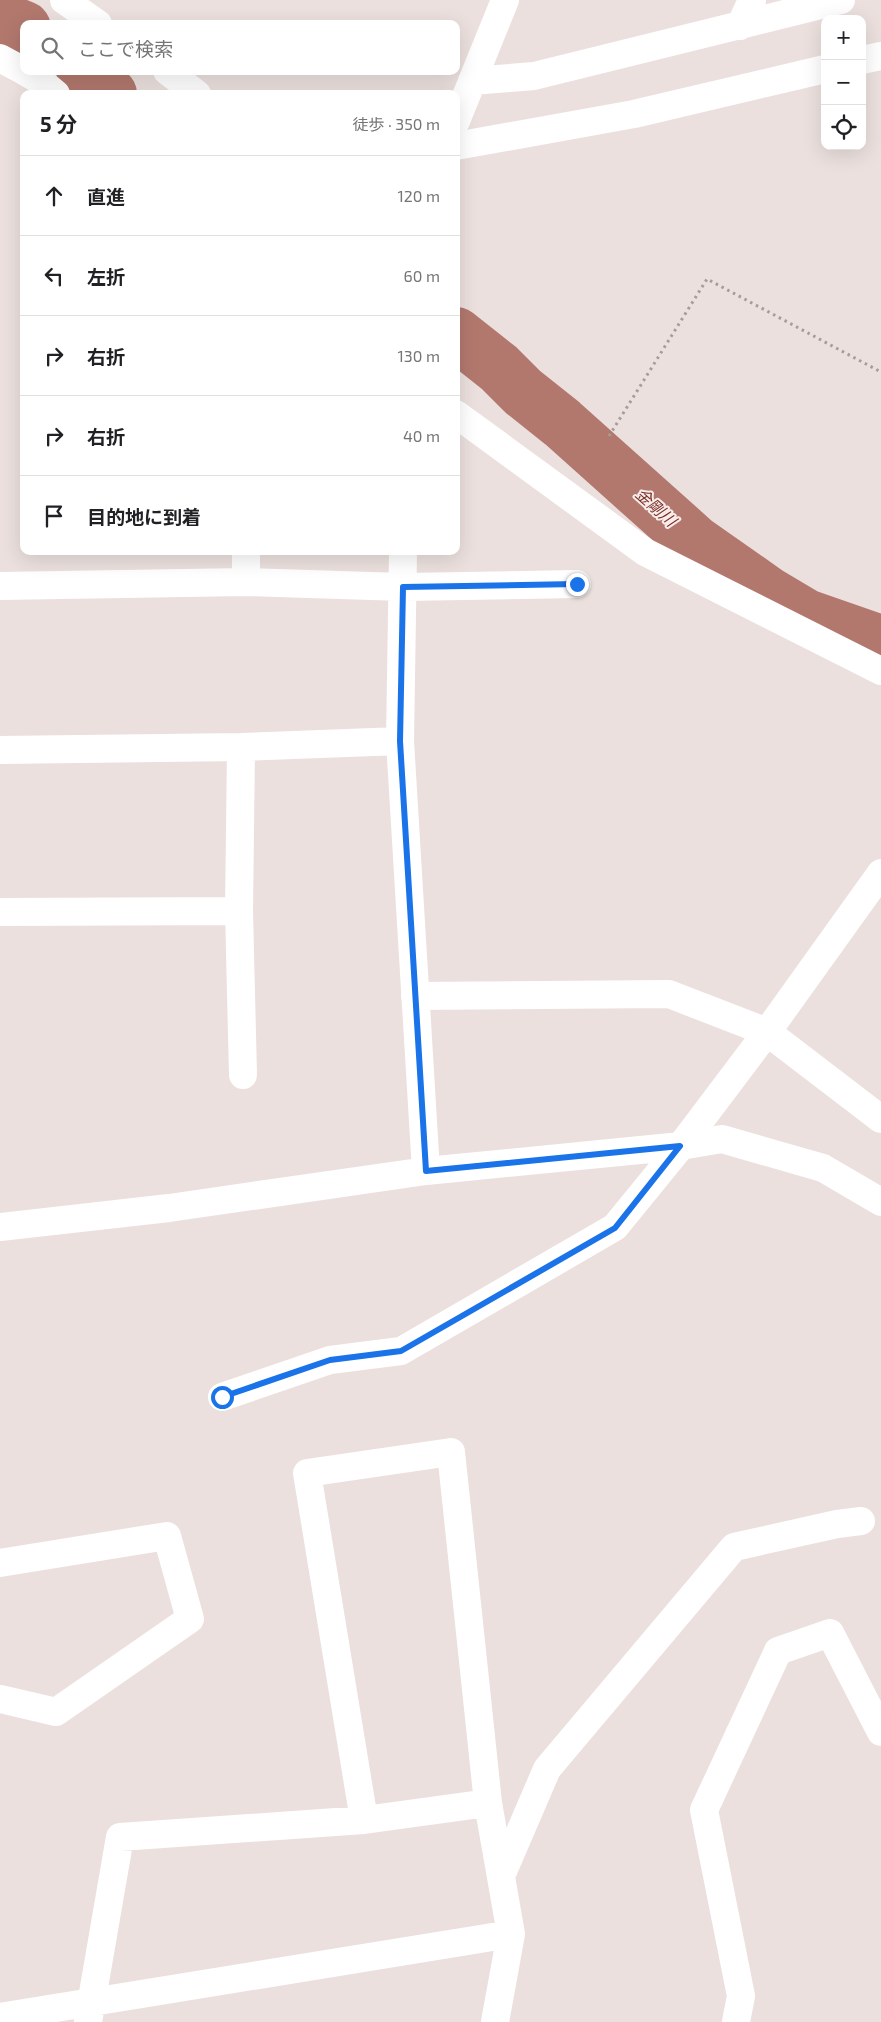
<!DOCTYPE html>
<html lang="ja">
<meta charset="utf-8">
<style>
:root{--surface:#fff;--page:#f6f6f6;--text:#202124;--muted:#757577;--line:#e0e0e0}
body{margin:0;font-family:"Exo 2","Noto Sans JP",sans-serif;background:var(--page);color:var(--text)}
.controls{position:absolute;right:15px;top:15px;display:grid;overflow:hidden;border-radius:10px;box-shadow:0 5px 20px #0002}
.controls button{width:45px;height:45px;display:grid;place-items:center;padding:0;border:0;border-bottom:1px solid var(--line);background:var(--surface);color:var(--text);font:25px sans-serif}
.stop{position:absolute;width:15px;height:15px;margin:-11px;border:4px solid #1a73e8;border-radius:50%;background:#fff}
.stop.end{background:#1a73e8;border-color:#fff;box-shadow:0 1px 5px #0008}
.list{margin:0;padding:0;list-style:none}
h2{display:flex;justify-content:space-between;align-items:center;height:65px;margin:0;padding:0 20px;font-size:21px}
h2 small{font-size:16px;font-weight:400;color:var(--muted)}
.list li{display:grid;grid-template-columns:32px 1fr auto;gap:15px;align-items:center;box-sizing:border-box;height:80px;padding:0 20px;border-top:1px solid var(--line)}
.list b{display:block;font-size:19px;white-space:nowrap}
.list em{font-size:16px;font-style:normal;color:var(--muted)}
.icon{flex:none;width:28px;height:28px;fill:none;stroke:currentColor;stroke-width:2;stroke-linecap:round;stroke-linejoin:round}
.map{position:relative;flex:none;width:881px;height:2022px;overflow:hidden}
.search{position:absolute;background:var(--surface);box-shadow:0 5px 20px #0002;left:20px;top:20px;width:440px;height:55px;display:flex;align-items:center;gap:12px;box-sizing:border-box;padding:0 18px;border-radius:10px;color:var(--muted);font-size:19px}
.panel{position:absolute;background:var(--surface);box-shadow:0 5px 20px #0002;left:20px;top:90px;width:440px;height:465px;border-radius:10px}
.map>svg:first-child{display:block}
.lines{fill:none;stroke-linecap:round;stroke-linejoin:round}
.river{stroke:#b2786e;stroke-width:54}
.path{stroke:#a69d9b;stroke-width:3;stroke-dasharray:2.5 4;stroke-linecap:butt}
.minor{stroke:#fff;stroke-width:28}
.route{stroke:#1a73e8;stroke-width:6}
.labels{text-anchor:middle;stroke-width:4;stroke-linejoin:round;paint-order:stroke}
.water-label{font-size:16px;font-style:italic;fill:#782f24;stroke:#f9edeb}
</style>
<div class="map">
<svg width="881" height="2022" viewBox="0 0 881 2022">
<rect width="100%" height="100%" fill="#ebe0de"/>
<g class="lines">
<path class="river" d="M 0,18 L 24,28
M 83,71 L 110,94
M 456,334 L 499,368 L 523,392 L 562,423 L 695,542 L 769,594 L 806,616 L 881,642"/>
<path class="path" d="M 609,436 L 707,279 L 881,372"/>
<path class="minor" d="M 64,0 L 98,24
M 740,26 L 752,0
M 0,58 L 24,71
M 862,60 L 881,56
M 24,71 L 38,79 L 56,94
M 167,71 L 197,94
M 472,81 L 534,76 L 841,0
M 456,121 L 505,0
M 456,146 L 634,114 L 825,69
M 456,414 L 645,552 L 881,671
M 403,551 L 400,741 L 426,1171
M 246,582 L 246,551
M 0,586 L 246,582 L 403,587 L 577,584
M 241,747 L 239,911 L 243,1075
M 0,750 L 241,747 L 400,741
M 0,912 L 239,911
M 415,996 L 669,994 L 767,1032 L 881,1119
M 0,1227 L 169,1208 L 426,1171 L 681,1146 L 722,1139 L 823,1168 L 881,1202
M 222,1397 L 330,1360 L 401,1351 L 615,1227 L 681,1146 L 767,1032 L 881,873
M 0,1563 L 167,1536 L 190,1619 L 56,1712 L 0,1699
M 488,1803 L 511,1934
M 501,1876 L 547,1769 L 734,1547 L 837,1524 L 861,1521
M 0,2017 L 511,1934 L 495,2022
M 88,2022 L 120,1837 L 364,1820 L 488,1803 L 451,1452 L 307,1473 L 364,1820
M 736,2022 L 741,1996 L 704,1810 L 778,1651 L 830,1633 L 881,1732"/>
</g>
<g class="lines">
<path class="route" d="M 222,1397 L 330,1360 L 401,1351 L 615,1228 L 680,1146 L 426,1171 L 400,741 L 403,587 L 577,584"/>
</g>
<g class="labels">
<g class="water-label">
<text transform="translate(656 507) rotate(42)" y="6">金剛川</text>
</g>
</g>
</svg>
<div class="controls">
<button>+</button>
<button>−</button>
<button><svg class="icon" aria-label="locate" viewBox="0 0 24 24"><circle cx="12" cy="12" r="6"/><path d="M12 2v4M12 18v4M2 12h4M18 12h4"/></svg></button>
</div>
<div class="stop" style="left:222px;top:1397px"></div>
<div class="stop end" style="left:577px;top:584px"></div>
<div class="search"><svg class="icon" aria-label="search" viewBox="0 0 24 24"><circle cx="10" cy="10" r="6"/><path d="M15 15l6 6"/></svg>ここで検索</div>
<section class="panel">
<h2>5 分<small>徒歩 · 350 m</small></h2>
<ul class="list">
<li><svg class="icon" aria-label="ahead" viewBox="0 0 24 24"><path d="M12 20V5M6 11l6-6 6 6"/></svg><div><b>直進</b></div><em>120 m</em></li>
<li><svg class="icon" aria-label="left" viewBox="0 0 24 24"><path d="M17 20v-9H6M10 6l-5 5 5 5"/></svg><div><b>左折</b></div><em>60 m</em></li>
<li><svg class="icon" aria-label="right" viewBox="0 0 24 24"><path d="M7 20v-9h11M14 6l5 5-5 5"/></svg><div><b>右折</b></div><em>130 m</em></li>
<li><svg class="icon" aria-label="right" viewBox="0 0 24 24"><path d="M7 20v-9h11M14 6l5 5-5 5"/></svg><div><b>右折</b></div><em>40 m</em></li>
<li><svg class="icon" aria-label="arrive" viewBox="0 0 24 24"><path d="M6 21V4h12l-3 4 3 4H6"/></svg><div><b>目的地に到着</b></div></li>
</ul>
</section>
</div>
